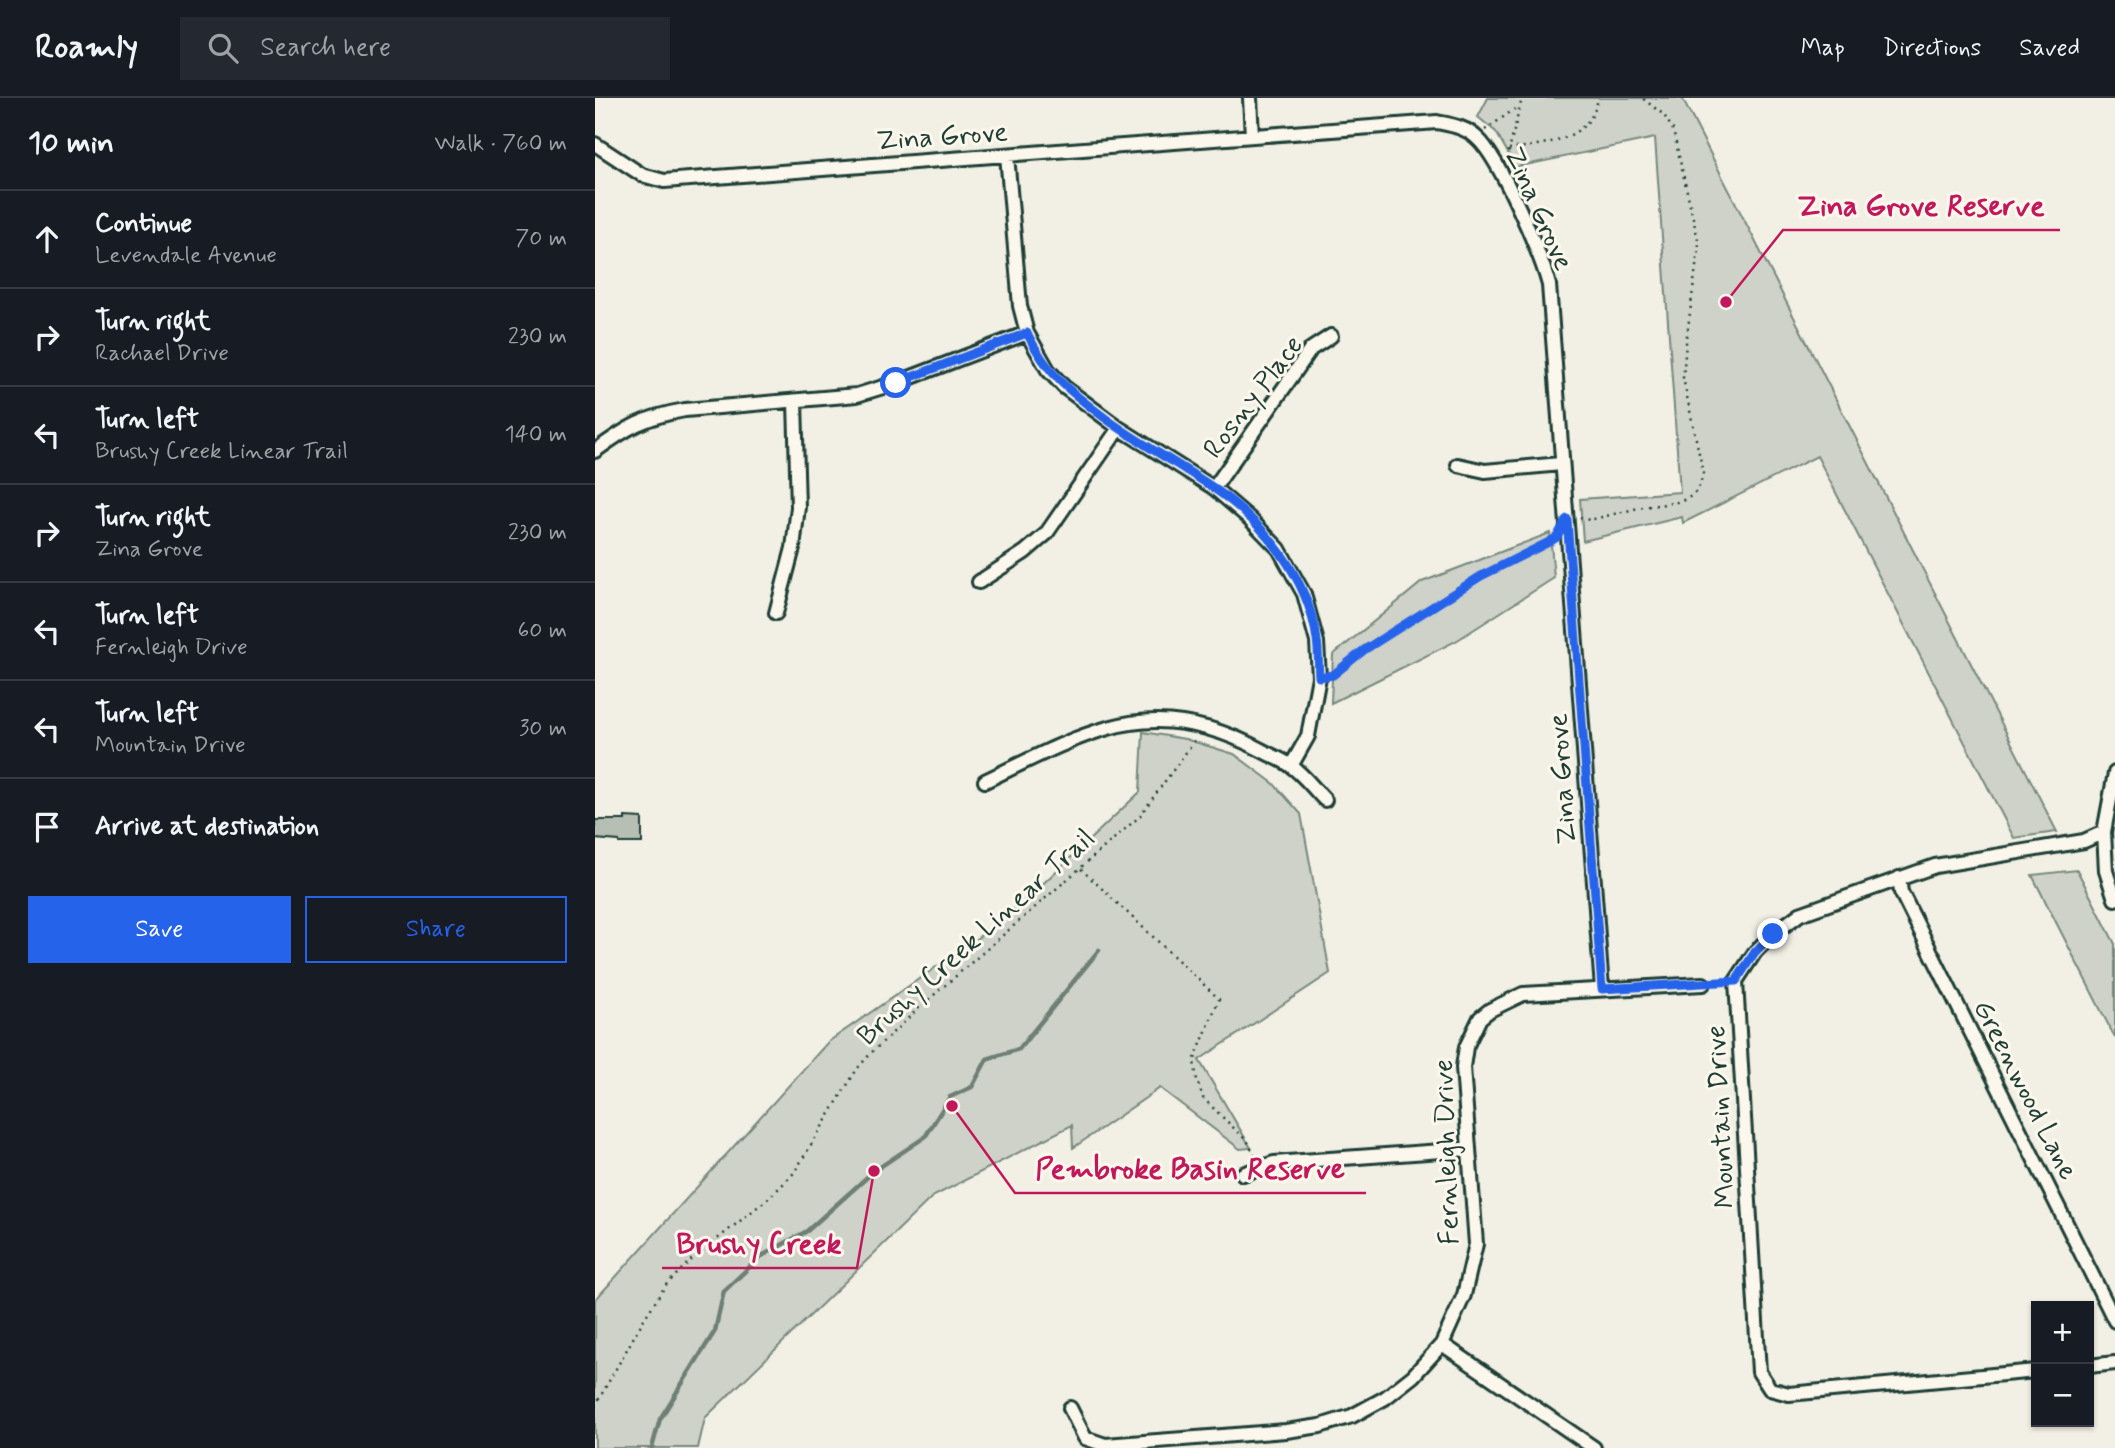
<!DOCTYPE html>
<meta charset="utf-8">
<style>
:root{--surface:#171b24;--page:#242831;--text:#f1f3f6;--muted:#9ea1a6;--line:#363941;--accent:#2563eb}
body{margin:0;font-family:Mynerve,sans-serif;background:var(--page);color:var(--text)}
.controls{position:absolute;right:21px;bottom:21px;display:grid;overflow:hidden;border-radius:0px;box-shadow:0 2px 5px #0004}
.controls button{width:63px;height:63px;display:grid;place-items:center;padding:0;border:0;border-bottom:2px solid var(--line);background:var(--surface);color:var(--text);font:35px sans-serif}
.stop{position:absolute;width:21px;height:21px;margin:-16px;border:5px solid #2563eb;border-radius:50%;background:#fff}
.stop.end{background:#2563eb;border-color:#fff;box-shadow:0 2px 7px #0008}
.list{margin:0;padding:0;list-style:none}
h2{display:flex;justify-content:space-between;align-items:center;height:91px;margin:0;padding:0 28px;font-size:30px}
h2 small{font-size:23px;font-weight:400;color:var(--muted)}
.list li{display:grid;grid-template-columns:46px 1fr auto;gap:21px;align-items:center;box-sizing:border-box;height:98px;padding:0 28px;border-top:2px solid var(--line)}
.list b{display:block;font-size:26px;white-space:nowrap}
.list p{margin:0;font-size:23px;white-space:nowrap;color:var(--muted)}
.list em{font-size:23px;font-style:normal;color:var(--muted)}
.actions{display:flex;gap:14px;padding:21px 28px}
.actions a{flex:1;padding:16px 0;border:2px solid var(--accent);border-radius:0px;text-align:center;font-size:24px;color:var(--accent)}
.actions .main{background:var(--accent);color:#fff}
.icon{flex:none;width:38px;height:38px;fill:none;stroke:currentColor;stroke-width:2;stroke-linecap:round;stroke-linejoin:round}
.map{position:relative;flex:none;width:1520px;height:1350px;overflow:hidden}
header{display:flex;align-items:center;gap:42px;box-sizing:border-box;height:98px;padding:0 35px;background:var(--surface);border-bottom:2px solid var(--line)}
header strong{font-size:33px}
nav{display:flex;gap:38px;margin-inline-start:auto;font-size:24px}
.search{width:490px;height:63px;background:var(--page);display:flex;align-items:center;gap:18px;box-sizing:border-box;padding:0 24px;border-radius:0px;color:var(--muted);font-size:26px}
main{display:flex}
aside{flex:1;background:var(--surface)}
.map>svg:first-child{display:block}
.green{fill:#cfd2c8;stroke:#77887e;stroke-width:2}
.lines{fill:none;stroke-linecap:round;stroke-linejoin:round}
.stream{stroke:#6e7f75;stroke-width:4.5}
.building{fill:#b7beb3;stroke:#1f3d34;stroke-width:2}
.street-casing{stroke:#1f3d34;stroke-width:18}
.path{stroke:#1f3d34;stroke-width:2.5;stroke-dasharray:2 5;stroke-linecap:butt}
.street{stroke:#fbf7ec;stroke-width:12}
.route{stroke:#2563eb;stroke-width:9}
.labels{text-anchor:middle;stroke-width:6;stroke-linejoin:round;paint-order:stroke}
.street-label{font-size:28px;fill:#1f3d34;stroke:#fbf7ec}
.leader{fill:none;stroke:#c2185b;stroke-width:2.5}
.callout-dot{fill:#c2185b;stroke:#fbf7ec;stroke-width:2.5}
.callout-label{font-size:30px;text-anchor:middle;font-weight:bold;fill:#c2185b;stroke:#fbf7ec;stroke-width:6;stroke-linejoin:round;paint-order:stroke}
</style>
<header>
<strong>Roamly</strong>
<div class="search"><svg class="icon" aria-label="search" viewBox="0 0 24 24"><circle cx="10" cy="10" r="6"/><path d="M15 15l6 6"/></svg>Search here</div>
<nav><a>Map</a><a>Directions</a><a>Saved</a></nav>
</header>
<main>
<aside>
<h2>10 min<small>Walk · 760 m</small></h2>
<ul class="list">
<li><svg class="icon" aria-label="ahead" viewBox="0 0 24 24"><path d="M12 20V5M6 11l6-6 6 6"/></svg><div><b>Continue</b><p>Levendale Avenue</p></div><em>70 m</em></li>
<li><svg class="icon" aria-label="right" viewBox="0 0 24 24"><path d="M7 20v-9h11M14 6l5 5-5 5"/></svg><div><b>Turn right</b><p>Rachael Drive</p></div><em>230 m</em></li>
<li><svg class="icon" aria-label="left" viewBox="0 0 24 24"><path d="M17 20v-9H6M10 6l-5 5 5 5"/></svg><div><b>Turn left</b><p>Brushy Creek Linear Trail</p></div><em>140 m</em></li>
<li><svg class="icon" aria-label="right" viewBox="0 0 24 24"><path d="M7 20v-9h11M14 6l5 5-5 5"/></svg><div><b>Turn right</b><p>Zina Grove</p></div><em>230 m</em></li>
<li><svg class="icon" aria-label="left" viewBox="0 0 24 24"><path d="M17 20v-9H6M10 6l-5 5 5 5"/></svg><div><b>Turn left</b><p>Fernleigh Drive</p></div><em>60 m</em></li>
<li><svg class="icon" aria-label="left" viewBox="0 0 24 24"><path d="M17 20v-9H6M10 6l-5 5 5 5"/></svg><div><b>Turn left</b><p>Mountain Drive</p></div><em>30 m</em></li>
<li><svg class="icon" aria-label="arrive" viewBox="0 0 24 24"><path d="M6 21V4h12l-3 4 3 4H6"/></svg><div><b>Arrive at destination</b></div></li>
</ul>
<div class="actions"><a class="main">Save</a><a>Share</a></div>
</aside>
<div class="map">
<svg width="1520" height="1350" viewBox="0 0 1520 1350">
<rect width="100%" height="100%" fill="#f2f0e5"/>
<filter id="ink" filterUnits="userSpaceOnUse"><feTurbulence type="fractalNoise" baseFrequency=".0143" numOctaves="2"/><feDisplacementMap in="SourceGraphic" scale="14" xChannelSelector="R" yChannelSelector="G"/><feConvolveMatrix kernelMatrix="1 2 1 2 8 2 1 2 1" color-interpolation-filters="sRGB"/></filter>
<g filter="url(#ink)">
<path class="green" d="M 893,0 L 1087,0 L 1462,734 L 1419,740 L 1222,358 L 1088,425 L 1087,419 L 988,443 L 985,401 L 1085,394 L 1060,40 L 921,69 L 901,34 L 883,19 Z
M 955,435 L 959,480 L 861,543 L 736,605 L 738,557 L 827,484 Z
M 548,634 L 590,641 L 639,656 L 678,685 L 706,716 L 735,875 L 604,962 L 656,1050 L 645,1051 L 565,990 L 478,1050 L 477,1027 L 337,1099 L 110,1320 L 103,1350 L 0,1350 L 0,1202 L 233,944 L 380,842 L 436,797 L 545,694 Z
M 1482,772 L 1520,846 L 1520,940 L 1437,777 Z"/>
<g class="lines">
<path class="stream" d="M 57,1350 L 65,1321 L 120,1233 L 129,1193 L 165,1159 L 212,1133 L 279,1073 L 330,1039 L 355,999 L 377,989 L 392,961 L 424,951 L 504,852"/>
</g>
<path class="building" d="M 30,719 L 47,720 L 47,745 L 24,745 L 24,743 L 0,741 L 0,722 L 30,722 Z"/>
<g class="lines">
<defs>
<path id="street" d="M 655,0 L 657,38
M 0,46 L 47,77 L 69,83 L 842,24 C 856,27 871,29 882,40 C 905,60 946,157 954,187 L 1007,891
M 412,57 L 425,208 L 432,235 L 453,272 L 469,289 L 524,330 L 619,390 L 654,420 L 684,451 L 709,496 L 722,544 L 724,579 L 713,638 L 696,668
M 0,353 C 33,329 49,319 90,312 L 262,297 L 301,285 L 432,235
M 863,367 L 890,373 L 966,366
M 619,390 L 716,251 L 736,238
M 384,484 L 430,454 L 451,436 L 524,330
M 181,515 L 198,450 L 203,409 L 200,304
M 1520,675 L 1509,734 L 1511,773 L 1520,801
M 390,683 C 430,664 470,642 513,630 C 567,614 620,627 668,653 C 677,658 688,662 696,668 C 709,677 719,691 730,702
M 1304,780 L 1306,794 L 1520,1223
M 648,1076 L 679,1065 L 874,1051
M 847,1246 L 999,1350
M 1494,1268 L 1520,1265
M 1441,1273 L 1194,1296 L 1175,1291 L 1164,1274 L 1141,883 L 1160,854 L 1178,836 L 1205,816 L 1340,768 L 1489,743 L 1509,734
M 475,1310 L 490,1340 L 510,1347 L 691,1333 L 725,1328 L 757,1318 L 790,1300 L 818,1278 L 847,1246 L 869,1197 L 881,1146 L 868,969 L 871,949 L 885,920 L 895,912 L 928,896 L 1108,886"/>
</defs>
<use href="#street" class="street-casing"/>
<path class="path" d="M 890,32 L 924,8
M 914,51 C 950,46 996,43 1003,0
M 912,61 L 927,0
M 985,419 L 994,422 C 1012,418 1030,413 1048,409 C 1075,404 1104,409 1108,374 L 1088,280 L 1091,245 L 1104,146 L 1078,32 L 1069,17 L 1047,0
M 735,577 L 769,552 L 886,478 L 959,441
M 486,771 L 624,901 L 599,963 L 602,982 L 608,1000 L 653,1044 L 660,1059
M 0,1308 L 49,1221 L 71,1187 L 96,1162 L 175,1099 L 199,1075 L 262,971 L 276,955 L 324,910 L 544,719 L 600,642"/>
<use href="#street" class="street"/>
</g>
</g>
<g class="lines" filter="url(#ink)">
<path class="route" d="M 301,285 L 432,235 C 453,277 473,292 510,320 C 544,345 582,365 617,389 C 669,424 713,479 722,542 C 724,554 723,567 724,579 L 738,577 L 769,552 L 886,478 L 956,443 L 962,439 L 972,421 L 1007,891 L 1141,883 L 1160,854 L 1178,836"/>
</g>
<g class="labels">
<g class="street-label">
<text transform="translate(347 37) rotate(-4)" y="10">Zina Grove</text>
<text transform="translate(945 110) rotate(66)" y="10">Zina Grove</text>
<text transform="translate(657 298) rotate(-53)" y="10">Rosny Place</text>
<text transform="translate(966 681) rotate(-94)" y="10">Zina Grove</text>
<text transform="translate(380 838) rotate(-42)" y="10">Brushy Creek Linear Trail</text>
<text transform="translate(1432 991) rotate(63)" y="10">Greenwood Lane</text>
<text transform="translate(1124 1019) rotate(-93)" y="10">Mountain Drive</text>
<text transform="translate(850 1054) rotate(-92)" y="10">Fernleigh Drive</text>
</g>
</g>
<path class="leader" d="M1131 204L1188 132H1465M357 1008L420 1095H771M279 1073L262 1170H67"/>
<g class="callout-dot">
<circle cx="1131" cy="204" r="7"/>
<circle cx="357" cy="1008" r="7"/>
<circle cx="279" cy="1073" r="7"/>
</g>
<g class="callout-label">
<text x="1326" y="117">Zina Grove Reserve</text>
<text x="595" y="1080">Pembroke Basin Reserve</text>
<text x="164" y="1155">Brushy Creek</text>
</g>
</svg>
<div class="controls">
<button>+</button>
<button>−</button>
</div>
<div class="stop" style="left:301px;top:285px"></div>
<div class="stop end" style="left:1178px;top:836px"></div>
</div>
</main>
